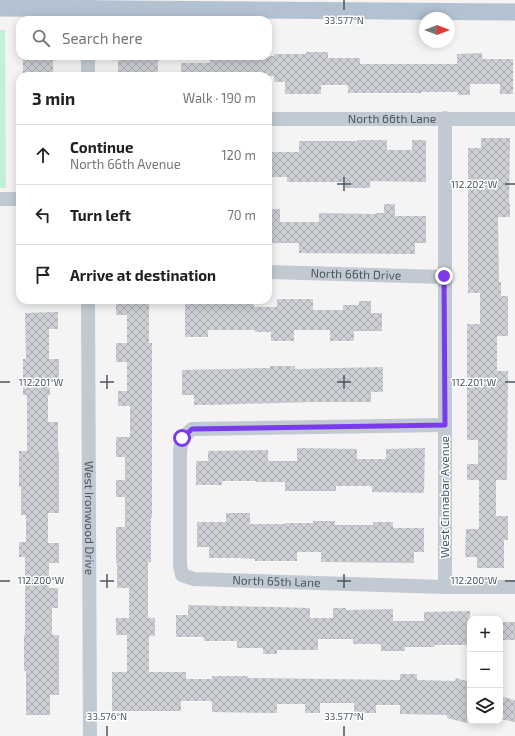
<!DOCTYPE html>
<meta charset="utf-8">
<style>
:root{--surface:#fff;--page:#f6f6f6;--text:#202124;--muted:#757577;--line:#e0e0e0}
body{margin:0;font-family:"Exo 2",sans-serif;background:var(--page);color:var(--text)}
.controls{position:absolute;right:12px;bottom:12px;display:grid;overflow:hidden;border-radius:8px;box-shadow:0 2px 10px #0003}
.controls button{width:36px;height:36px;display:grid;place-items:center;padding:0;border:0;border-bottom:1px solid var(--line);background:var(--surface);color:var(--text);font:20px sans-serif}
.compass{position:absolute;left:419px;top:12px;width:36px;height:36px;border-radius:50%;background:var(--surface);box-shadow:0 2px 10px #0003;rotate:90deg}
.stop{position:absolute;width:12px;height:12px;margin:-9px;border:3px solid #7c3aed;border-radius:50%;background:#fff}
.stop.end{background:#7c3aed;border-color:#fff;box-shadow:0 1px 4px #0008}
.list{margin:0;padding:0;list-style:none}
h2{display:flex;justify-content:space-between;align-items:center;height:52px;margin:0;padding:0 16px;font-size:17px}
h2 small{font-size:13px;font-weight:400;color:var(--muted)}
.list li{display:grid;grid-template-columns:26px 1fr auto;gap:12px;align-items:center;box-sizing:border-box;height:60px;padding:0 16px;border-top:1px solid var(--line)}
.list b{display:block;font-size:15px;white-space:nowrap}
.list p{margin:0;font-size:13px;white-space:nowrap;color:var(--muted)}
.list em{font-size:13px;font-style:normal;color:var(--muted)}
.icon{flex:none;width:22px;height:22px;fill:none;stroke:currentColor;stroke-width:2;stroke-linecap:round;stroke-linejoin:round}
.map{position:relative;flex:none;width:515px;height:736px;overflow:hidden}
.search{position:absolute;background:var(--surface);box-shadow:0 2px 10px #0003;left:16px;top:16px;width:256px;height:44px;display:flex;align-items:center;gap:10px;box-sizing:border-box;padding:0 14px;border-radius:12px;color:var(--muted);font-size:15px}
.panel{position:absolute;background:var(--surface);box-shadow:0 2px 10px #0003;left:16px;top:72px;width:256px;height:232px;border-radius:12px}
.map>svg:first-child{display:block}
.park{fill:#c3f1d5}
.building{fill:url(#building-cross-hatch)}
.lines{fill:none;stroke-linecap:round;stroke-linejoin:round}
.minor{stroke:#c1cad2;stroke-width:14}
.major{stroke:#b3c2d1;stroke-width:17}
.route{stroke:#7c3aed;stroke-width:5}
.ticks{fill:none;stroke:#4a5661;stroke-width:1.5}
.labels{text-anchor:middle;stroke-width:3;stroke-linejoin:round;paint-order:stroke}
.street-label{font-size:12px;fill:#4a5661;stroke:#fff}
.ticks-label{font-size:10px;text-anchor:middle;fill:#4a5661;stroke:#fff;stroke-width:3;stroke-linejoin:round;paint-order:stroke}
</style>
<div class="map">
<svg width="515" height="736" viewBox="0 0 515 736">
<defs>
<pattern id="building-cross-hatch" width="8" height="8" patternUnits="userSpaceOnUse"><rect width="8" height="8" fill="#cdcfd5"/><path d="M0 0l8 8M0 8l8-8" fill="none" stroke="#a8abb0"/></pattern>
</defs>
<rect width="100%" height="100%" fill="#f5f3f3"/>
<path class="park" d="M 0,30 L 5,30 L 6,188 L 0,188 Z"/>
<path class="building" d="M 306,52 L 328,52 L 328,58 L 360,58 L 360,64 L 457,64 L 457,54 L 482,53 L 482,59 L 513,59 L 513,94 L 500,94 L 500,84 L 470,84 L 470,95 L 458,95 L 458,92 L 421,92 L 421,93 L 348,93 L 348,85 L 321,85 L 321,94 L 285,94 L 285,82 L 274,82 L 274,76 L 181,76 L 181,63 L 210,63 L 210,56 L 274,56 L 274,54 L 306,54 Z
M 23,56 L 53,56 L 53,76 L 23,76 Z
M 118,56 L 158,56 L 158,76 L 118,76 Z
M 481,138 L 510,138 L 509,204 L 510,204 L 510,217 L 498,217 L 499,282 L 501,282 L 501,296 L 508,296 L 508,336 L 497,336 L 497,371 L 508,371 L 507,480 L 496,480 L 496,516 L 508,516 L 508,540 L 504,540 L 504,568 L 477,568 L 477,557 L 465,557 L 466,529 L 479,529 L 479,480 L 467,480 L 467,464 L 478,464 L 478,440 L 467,440 L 467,324 L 480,324 L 480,293 L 468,293 L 468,148 L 481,148 Z
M 357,140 L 387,140 L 387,150 L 412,150 L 412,140 L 426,140 L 426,182 L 370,181 L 370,188 L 345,188 L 345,182 L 287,182 L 287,177 L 268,177 L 268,152 L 299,152 L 299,141 L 357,141 Z
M 384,204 L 395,204 L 395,216 L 426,216 L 426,243 L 415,243 L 415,254 L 299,253 L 299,243 L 268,243 L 268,209 L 280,209 L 280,222 L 319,222 L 319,213 L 376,214 L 376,213 L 384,213 Z
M 277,299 L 313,299 L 313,310 L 343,310 L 343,305 L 359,305 L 359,301 L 371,301 L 371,313 L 382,313 L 382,331 L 354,331 L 354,341 L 330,341 L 330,330 L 294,330 L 294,341 L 271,341 L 271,332 L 255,332 L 255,330 L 208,330 L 208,337 L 185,337 L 185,300 L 254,300 L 254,307 L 277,307 Z
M 116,300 L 149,300 L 149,343 L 152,343 L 152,518 L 151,518 L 151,562 L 148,562 L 148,618 L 155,618 L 155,636 L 149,636 L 149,672 L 186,672 L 186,679 L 212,679 L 212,676 L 248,676 L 248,678 L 400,680 L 400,674 L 417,674 L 417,680 L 455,681 L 456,678 L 470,682 L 470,710 L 467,723 L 447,718 L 447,715 L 400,714 L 400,705 L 376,705 L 376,713 L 354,713 L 354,703 L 320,703 L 320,713 L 305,713 L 305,704 L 277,704 L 277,713 L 212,712 L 212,701 L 181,701 L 181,711 L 112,711 L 112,672 L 127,672 L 127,635 L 116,635 L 116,618 L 129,618 L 129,588 L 117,588 L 117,563 L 116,563 L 116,527 L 125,527 L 125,497 L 116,497 L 116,480 L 125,480 L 125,457 L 116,457 L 116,437 L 130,437 L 130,406 L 118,406 L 118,391 L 127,391 L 127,362 L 116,362 L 116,343 L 127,343 L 127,315 L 116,315 Z
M 58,312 L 58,329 L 49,329 L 49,359 L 59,359 L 59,381 L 50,381 L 50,395 L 48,395 L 48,422 L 58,422 L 58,451 L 59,451 L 59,513 L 48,513 L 48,543 L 59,543 L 59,563 L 49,563 L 49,588 L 58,588 L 58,608 L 52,608 L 52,635 L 59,635 L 59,695 L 50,695 L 50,715 L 26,715 L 26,671 L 24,671 L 24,635 L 25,635 L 25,557 L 19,557 L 19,542 L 26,542 L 26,515 L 21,515 L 21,487 L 19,487 L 19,451 L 27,451 L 27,395 L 23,395 L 23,359 L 26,359 L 25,313 Z
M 270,366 L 295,366 L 295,369 L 383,367 L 383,392 L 371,392 L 371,402 L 312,402 L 207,405 L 194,405 L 194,395 L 182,395 L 182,370 L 270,368 Z
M 297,448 L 357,449 L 357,459 L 386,459 L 386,449 L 425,448 L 424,493 L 372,492 L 372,486 L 336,486 L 336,491 L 285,491 L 285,482 L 256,482 L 256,481 L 222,481 L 222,485 L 196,485 L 196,461 L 208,461 L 208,451 L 268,450 L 268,461 L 297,461 Z
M 226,513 L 250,513 L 250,524 L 285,524 L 285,523 L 313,523 L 313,521 L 335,521 L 335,525 L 373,525 L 373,522 L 393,522 L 393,528 L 424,528 L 424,552 L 414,552 L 414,563 L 321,562 L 321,552 L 297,552 L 297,561 L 255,561 L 255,559 L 238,558 L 209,558 L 209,547 L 197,547 L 197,522 L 226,522 Z
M 188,605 L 310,608 L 310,618 L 333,618 L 333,608 L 346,608 L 346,610 L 393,609 L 393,621 L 424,621 L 424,612 L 470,611 L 470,645 L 434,645 L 434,647 L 405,647 L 405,651 L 381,651 L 381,644 L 353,644 L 353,639 L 318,639 L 318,650 L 277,650 L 277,654 L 263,654 L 263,648 L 237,648 L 237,641 L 204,641 L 204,637 L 176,637 L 176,615 L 188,615 Z
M 500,622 L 515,622 L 515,640 L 500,640 Z
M 500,696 L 515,700 L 515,722 L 500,719 Z"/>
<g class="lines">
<g class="minor">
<path d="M 89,20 L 89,0"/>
<path d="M 88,56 L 88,76"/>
<path id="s1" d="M 268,119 L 515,119"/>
<path d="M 0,199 L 20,199"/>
<path id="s2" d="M 268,272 L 444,277"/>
<path id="s3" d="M 88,300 L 90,736"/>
<path id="s4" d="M 445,425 L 192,429 L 182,438 L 180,451 L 180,565 L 182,575 L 194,579 L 445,587 L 515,587"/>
<path d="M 445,587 L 445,118"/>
</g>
<path class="major" d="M 0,8 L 515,12"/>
</g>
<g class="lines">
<path class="route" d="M 182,438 L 192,429 L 445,425 L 444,276"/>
</g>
<path class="ticks" d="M 344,0 L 344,10M 344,177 L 344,191M 337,184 L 351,184M 505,184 L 515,184M 107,375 L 107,389M 344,375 L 344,389M 0,382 L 10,382M 100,382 L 114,382M 337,382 L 351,382M 505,382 L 515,382M 107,574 L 107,588M 344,574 L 344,588M 0,581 L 10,581M 100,581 L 114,581M 337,581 L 351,581M 505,581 L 515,581M 107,726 L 107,736M 344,726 L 344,736"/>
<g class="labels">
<g class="street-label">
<text dy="4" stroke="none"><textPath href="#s1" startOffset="124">North 66th Lane</textPath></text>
<text dy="4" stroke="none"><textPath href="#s2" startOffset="88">North 66th Drive</textPath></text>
<text transform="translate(445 497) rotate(-90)" y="4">West Cinnabar Avenue</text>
<text dy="4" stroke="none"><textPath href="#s3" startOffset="218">West Ironwood Drive</textPath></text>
<text dy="4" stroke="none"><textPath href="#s4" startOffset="499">North 65th Lane</textPath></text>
</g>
</g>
<g class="ticks-label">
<text x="344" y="24">33.577°N</text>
<text x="474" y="188">112.202°W</text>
<text x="474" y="386">112.201°W</text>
<text x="41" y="386">112.201°W</text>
<text x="41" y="584">112.200°W</text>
<text x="474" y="584">112.200°W</text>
<text x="107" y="720">33.576°N</text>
<text x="344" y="720">33.577°N</text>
</g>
</svg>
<div class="controls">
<button>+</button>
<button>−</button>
<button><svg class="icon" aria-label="layers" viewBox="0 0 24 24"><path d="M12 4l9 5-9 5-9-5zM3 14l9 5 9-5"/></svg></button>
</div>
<svg class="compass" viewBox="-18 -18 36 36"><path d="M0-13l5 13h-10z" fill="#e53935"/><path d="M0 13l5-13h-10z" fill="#757577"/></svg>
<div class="stop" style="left:182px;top:438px"></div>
<div class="stop end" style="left:444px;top:276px"></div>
<div class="search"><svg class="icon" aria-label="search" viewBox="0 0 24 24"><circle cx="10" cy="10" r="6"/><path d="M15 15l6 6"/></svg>Search here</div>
<section class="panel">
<h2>3 min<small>Walk · 190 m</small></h2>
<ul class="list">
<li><svg class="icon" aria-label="ahead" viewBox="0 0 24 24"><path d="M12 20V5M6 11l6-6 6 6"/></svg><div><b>Continue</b><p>North 66th Avenue</p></div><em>120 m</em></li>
<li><svg class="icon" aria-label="left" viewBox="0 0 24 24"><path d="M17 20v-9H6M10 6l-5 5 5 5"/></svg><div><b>Turn left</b></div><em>70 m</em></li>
<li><svg class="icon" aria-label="arrive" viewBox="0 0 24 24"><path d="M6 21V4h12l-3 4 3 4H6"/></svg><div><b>Arrive at destination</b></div></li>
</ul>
</section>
</div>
